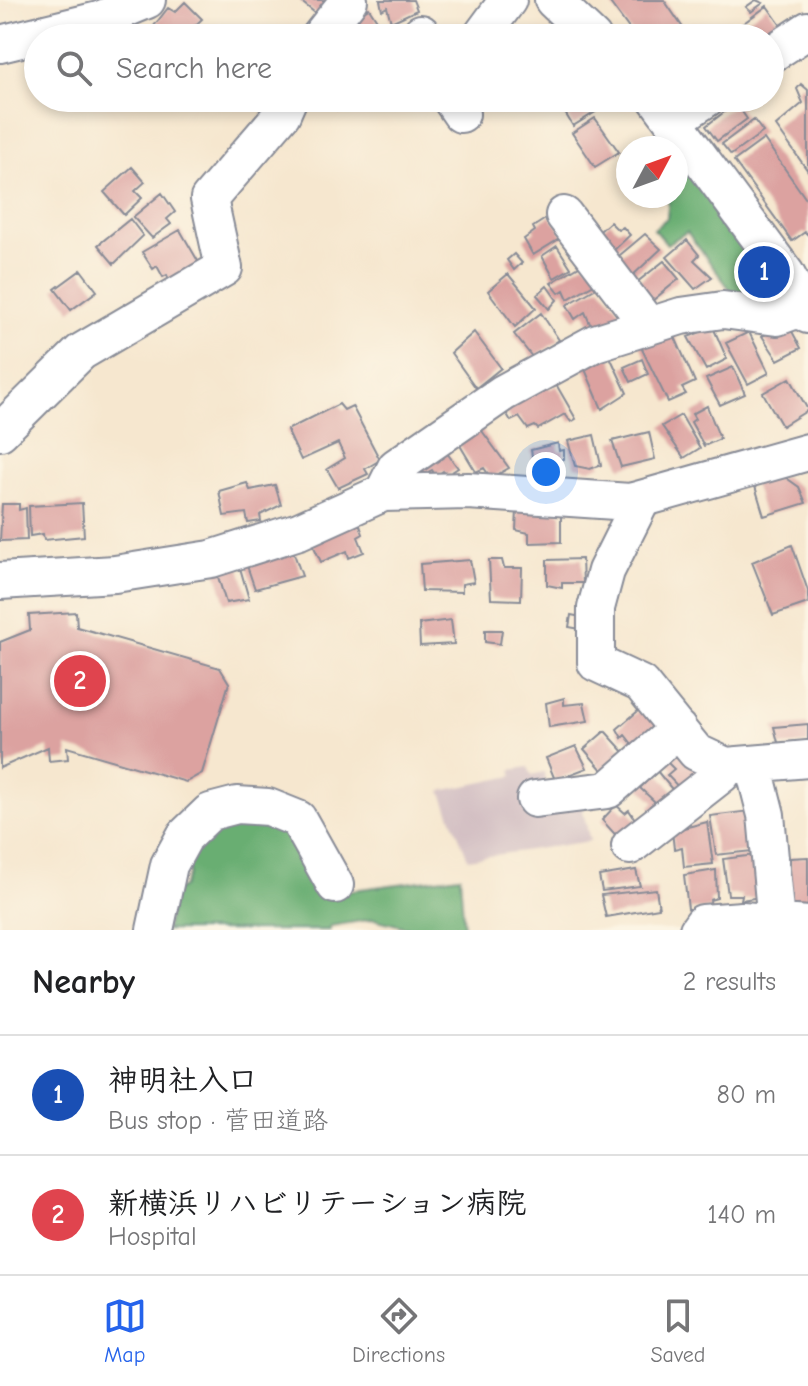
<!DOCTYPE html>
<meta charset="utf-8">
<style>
:root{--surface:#fff;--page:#f6f6f6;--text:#202124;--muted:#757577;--line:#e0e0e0;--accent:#2563eb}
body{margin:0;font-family:"Comic Neue","Klee One",sans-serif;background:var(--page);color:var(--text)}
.compass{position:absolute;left:616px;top:136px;width:72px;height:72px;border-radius:50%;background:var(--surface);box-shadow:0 4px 12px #0003;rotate:49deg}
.you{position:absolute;left:546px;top:472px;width:28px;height:28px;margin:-20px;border:6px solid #fff;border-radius:50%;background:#1a73e8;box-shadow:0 0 0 12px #1a73e833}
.badge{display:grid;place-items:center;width:52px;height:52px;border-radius:50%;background:var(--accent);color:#fff;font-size:26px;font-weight:700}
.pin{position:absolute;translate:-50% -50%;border:4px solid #fff;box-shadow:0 2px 8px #0006}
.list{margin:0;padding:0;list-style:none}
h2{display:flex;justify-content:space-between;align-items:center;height:104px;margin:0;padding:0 32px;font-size:34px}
h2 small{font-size:26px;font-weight:400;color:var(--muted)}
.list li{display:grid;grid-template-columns:52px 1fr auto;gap:24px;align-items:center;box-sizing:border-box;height:120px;padding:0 32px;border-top:2px solid var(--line)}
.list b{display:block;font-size:30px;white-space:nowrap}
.list p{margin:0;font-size:26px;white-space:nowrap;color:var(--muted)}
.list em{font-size:26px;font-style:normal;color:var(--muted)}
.icon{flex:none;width:44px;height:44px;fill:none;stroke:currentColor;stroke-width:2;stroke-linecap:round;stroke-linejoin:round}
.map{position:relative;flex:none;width:808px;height:930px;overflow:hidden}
.search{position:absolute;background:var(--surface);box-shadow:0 4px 12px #0003;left:24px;right:24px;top:24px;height:88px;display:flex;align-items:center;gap:20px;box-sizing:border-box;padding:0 28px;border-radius:44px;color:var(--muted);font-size:30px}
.sheet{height:344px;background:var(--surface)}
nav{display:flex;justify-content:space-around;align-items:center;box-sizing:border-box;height:112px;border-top:2px solid var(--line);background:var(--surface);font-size:22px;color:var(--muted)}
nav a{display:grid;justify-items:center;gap:4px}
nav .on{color:var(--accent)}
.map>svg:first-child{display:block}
.industrial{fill:#d2bec2}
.forest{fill:#69ae72;stroke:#426e68;stroke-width:2}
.building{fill:#dca2a0}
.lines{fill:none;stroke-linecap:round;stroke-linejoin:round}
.minor-casing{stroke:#888b96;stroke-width:40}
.minor{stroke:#fff;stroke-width:36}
</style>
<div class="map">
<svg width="808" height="930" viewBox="0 0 808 930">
<rect width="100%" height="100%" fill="#fcf5e5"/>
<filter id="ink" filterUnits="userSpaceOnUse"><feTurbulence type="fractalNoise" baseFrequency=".0125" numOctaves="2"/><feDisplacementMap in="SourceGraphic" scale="16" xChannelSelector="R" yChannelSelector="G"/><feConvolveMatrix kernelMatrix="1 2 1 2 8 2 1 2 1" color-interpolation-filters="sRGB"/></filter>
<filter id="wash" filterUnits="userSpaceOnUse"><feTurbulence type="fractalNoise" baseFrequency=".006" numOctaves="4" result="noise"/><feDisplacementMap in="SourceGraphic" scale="32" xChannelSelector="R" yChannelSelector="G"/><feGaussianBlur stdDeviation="1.8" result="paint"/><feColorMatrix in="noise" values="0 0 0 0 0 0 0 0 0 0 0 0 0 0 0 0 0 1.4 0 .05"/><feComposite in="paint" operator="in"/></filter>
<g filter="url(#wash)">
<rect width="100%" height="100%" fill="#f6e7cf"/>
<path class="industrial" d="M 528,767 L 532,775 L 544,772 L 547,810 L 582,807 L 590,841 L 468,859 L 441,791 L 513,776 L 511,770 Z"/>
<path class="forest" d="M 672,128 L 778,284 L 771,299 L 735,296 L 687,232 L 667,244 L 654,229 L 667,218 L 669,196 L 676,196 L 676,148 L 656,148 L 650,138 Z
M 214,818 L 293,826 L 330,893 L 460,876 L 464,930 L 417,930 L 374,919 L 330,926 L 330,930 L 166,930 L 175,891 L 183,887 L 189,874 L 185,854 Z"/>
<g id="blocks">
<path class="building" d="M 299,0 L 333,0 L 319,16 Z
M 380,0 L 413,0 L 417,10 L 391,22 L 387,7 L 382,10 Z
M 608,0 L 664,0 L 690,38 L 636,38 Z
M 756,0 L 763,3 L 751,12 L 746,7 Z
M 185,2 L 202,19 L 182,38 L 166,38 L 154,26 L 168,8 L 175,12 Z
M 767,6 L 782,27 L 766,38 L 744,38 L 737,28 Z
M 369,8 L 387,36 L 350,38 L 343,23 Z
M 801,84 L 808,90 L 808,171 L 776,126 L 803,103 L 797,89 Z
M 328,98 L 353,98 L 337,110 Z
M 556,98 L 611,98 L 613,101 L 573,126 Z
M 736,103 L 747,119 L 717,141 L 706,126 Z
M 595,118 L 619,152 L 595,167 L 572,133 Z
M 754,120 L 763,132 L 731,155 L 722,144 Z
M 764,139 L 808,202 L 808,235 L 805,232 L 792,241 L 734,161 Z
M 132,167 L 145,182 L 135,191 L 142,198 L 124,215 L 104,192 Z
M 162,193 L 175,212 L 167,219 L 171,224 L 152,238 L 133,217 Z
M 550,216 L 564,236 L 533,255 L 524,239 L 535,231 L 533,227 Z
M 130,219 L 143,236 L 114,264 L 98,245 Z
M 610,222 L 618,230 L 623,227 L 630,235 L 610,254 L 592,238 Z
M 180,230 L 202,268 L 172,286 L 167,275 L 163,277 L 157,266 L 153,269 L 142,252 Z
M 645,234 L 661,249 L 631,277 L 614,260 Z
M 687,240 L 699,255 L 694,260 L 712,277 L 695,289 L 667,257 Z
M 557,246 L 571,268 L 554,278 L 542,256 Z
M 514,254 L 522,263 L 514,270 L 507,260 Z
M 664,261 L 679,279 L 647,305 L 631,287 Z
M 584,263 L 604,278 L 568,299 L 564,290 L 559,293 L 551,283 Z
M 81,270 L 97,291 L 71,310 L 55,289 Z
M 508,274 L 536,308 L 515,327 L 488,291 Z
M 547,286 L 557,300 L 549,309 L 537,295 Z
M 600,286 L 626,318 L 593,331 L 585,312 L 575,319 L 567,305 Z
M 541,313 L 559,340 L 533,358 L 514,334 Z
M 788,324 L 801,348 L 778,360 L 762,336 Z
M 713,327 L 727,359 L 706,370 L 688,337 Z
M 671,328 L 695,382 L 682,388 L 686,394 L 668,402 L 637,339 Z
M 474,332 L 501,368 L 476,388 L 451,353 Z
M 749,332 L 769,373 L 748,384 L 726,343 Z
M 605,346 L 627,393 L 602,409 L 581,360 Z
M 642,359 L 648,374 L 631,382 L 624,367 Z
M 733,367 L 745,394 L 720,405 L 706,379 Z
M 790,378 L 808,410 L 782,426 L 763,393 Z
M 545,382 L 550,389 L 557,386 L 576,419 L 571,422 L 565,414 L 538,429 L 535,426 L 528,429 L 519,417 L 511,421 L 502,406 Z
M 339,404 L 344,410 L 352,406 L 380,460 L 365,469 L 368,474 L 338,488 L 327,469 L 345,458 L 338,443 L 301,460 L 287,430 Z
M 707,406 L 720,439 L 704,446 L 691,422 L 695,419 L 692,414 Z
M 681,415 L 700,448 L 684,458 L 662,426 Z
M 477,424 L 509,468 L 491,478 L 484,468 L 476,472 L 455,437 Z
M 649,432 L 655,459 L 621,467 L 612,441 Z
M 594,435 L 601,465 L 590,469 L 575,466 L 568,441 Z
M 558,443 L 559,451 L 564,450 L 564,459 L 559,460 L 561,473 L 535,474 L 531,450 Z
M 441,445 L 458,468 L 447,475 L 443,471 L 436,476 L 432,470 L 420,476 L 412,466 Z
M 785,477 L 799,487 L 806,503 L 764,516 L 754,483 Z
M 247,483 L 250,490 L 275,485 L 281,505 L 260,515 L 261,521 L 248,523 L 246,513 L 224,516 L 219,491 Z
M 82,503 L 84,536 L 44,540 L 43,534 L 30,536 L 29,506 Z
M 2,504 L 19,504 L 19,510 L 26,508 L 27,540 L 0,541 Z
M 517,510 L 561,512 L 561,542 L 529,543 L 529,533 L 516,530 Z
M 357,517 L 363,534 L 358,537 L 364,552 L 349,558 L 347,551 L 321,562 L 309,536 Z
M 792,545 L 808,591 L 808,603 L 773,615 L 752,562 Z
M 292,548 L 302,576 L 255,589 L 245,560 Z
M 582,559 L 583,583 L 562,583 L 562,588 L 547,585 L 547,560 Z
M 470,560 L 474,582 L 462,584 L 462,592 L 422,591 L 420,564 Z
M 489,560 L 502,560 L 504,568 L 522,568 L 521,600 L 491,599 Z
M 238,561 L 249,599 L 226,603 L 215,567 Z
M 76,612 L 77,627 L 220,668 L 229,683 L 202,773 L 186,782 L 67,747 L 68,759 L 49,761 L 48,747 L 0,768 L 0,642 L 30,630 L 29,615 Z
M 571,615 L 592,619 L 591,631 L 569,627 Z
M 451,620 L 454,644 L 420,646 L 419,624 Z
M 485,630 L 502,630 L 500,644 L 485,642 Z
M 564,698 L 564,705 L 584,703 L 588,721 L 549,727 L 546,703 Z
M 645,705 L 658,723 L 633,745 L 625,735 L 622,738 L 617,729 Z
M 808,724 L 808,744 L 779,746 L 774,727 Z
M 605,731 L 625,753 L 603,771 L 584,749 Z
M 576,746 L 587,768 L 555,780 L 546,758 Z
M 683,749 L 709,774 L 685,794 L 667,775 L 674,769 L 667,762 Z
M 657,771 L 680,799 L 659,817 L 650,806 L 655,802 L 640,788 Z
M 616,805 L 625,813 L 629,810 L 640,827 L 621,841 L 602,820 Z
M 750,811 L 762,850 L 716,855 L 710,816 Z
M 707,822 L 713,864 L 684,867 L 682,847 L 674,849 L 672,831 Z
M 763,854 L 767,896 L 741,900 L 742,895 L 728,895 L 723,859 Z
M 808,857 L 808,906 L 790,905 L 790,858 Z
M 636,870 L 640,886 L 602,891 L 599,876 Z
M 716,870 L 717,898 L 710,900 L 711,909 L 688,909 L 684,875 Z
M 656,889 L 659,908 L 606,917 L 601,895 Z"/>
</g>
</g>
<g filter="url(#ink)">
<use href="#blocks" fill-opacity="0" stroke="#888b96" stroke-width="2"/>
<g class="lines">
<defs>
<path id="minor" d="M 553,0 L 593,38
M 421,33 L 423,38
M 319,38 L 349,0
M 480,38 L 508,0
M 0,44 L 99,20 L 147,0
M 770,55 L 808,30
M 450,98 L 461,114
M 656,98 L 786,274 L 808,315
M 673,121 L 707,98
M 564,215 L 648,325
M 0,432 L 81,352 L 224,268 L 209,199 L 282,114 L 289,98
M 383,493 L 396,467 L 503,393 L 595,343 L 681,316 L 723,310 L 777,317 L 804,307
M 642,499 L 606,571 L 596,608 L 596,663 L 641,684 L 696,752 L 726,766 L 808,759
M 0,581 L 115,574 L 211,559 L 299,531 L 383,493 L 468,491 L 630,502 L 808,452
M 753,764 L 766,815 L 776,923
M 535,799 L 608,790 L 678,729
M 630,846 L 722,774 L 726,766
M 155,930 L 169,865 L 185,836 L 210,812 L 237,805 L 268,807 L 298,819 L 335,885
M 698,930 L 703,923 L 742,920 L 808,925"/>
</defs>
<use href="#minor" class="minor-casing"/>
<use href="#minor" class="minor"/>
</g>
</g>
</svg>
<svg class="compass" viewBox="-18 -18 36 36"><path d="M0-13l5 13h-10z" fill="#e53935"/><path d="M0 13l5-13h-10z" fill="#757577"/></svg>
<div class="you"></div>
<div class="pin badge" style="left:764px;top:272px;background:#1a4fb4">1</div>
<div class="pin badge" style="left:80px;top:681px;background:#e0444e">2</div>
<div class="search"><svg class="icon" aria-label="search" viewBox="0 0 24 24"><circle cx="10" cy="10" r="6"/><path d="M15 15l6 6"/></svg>Search here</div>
</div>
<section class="sheet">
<h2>Nearby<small>2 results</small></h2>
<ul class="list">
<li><span class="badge" style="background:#1a4fb4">1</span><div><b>神明社入口</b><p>Bus stop · 菅田道路</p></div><em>80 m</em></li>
<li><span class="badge" style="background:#e0444e">2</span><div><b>新横浜リハビリテーション病院</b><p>Hospital</p></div><em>140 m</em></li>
</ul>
</section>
<nav>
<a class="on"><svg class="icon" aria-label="map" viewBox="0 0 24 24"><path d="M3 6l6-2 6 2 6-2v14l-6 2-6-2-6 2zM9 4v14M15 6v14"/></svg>Map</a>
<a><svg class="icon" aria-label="directions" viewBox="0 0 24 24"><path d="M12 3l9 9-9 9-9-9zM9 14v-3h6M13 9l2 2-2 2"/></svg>Directions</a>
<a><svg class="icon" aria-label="saved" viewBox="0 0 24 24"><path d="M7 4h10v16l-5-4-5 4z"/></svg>Saved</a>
</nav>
